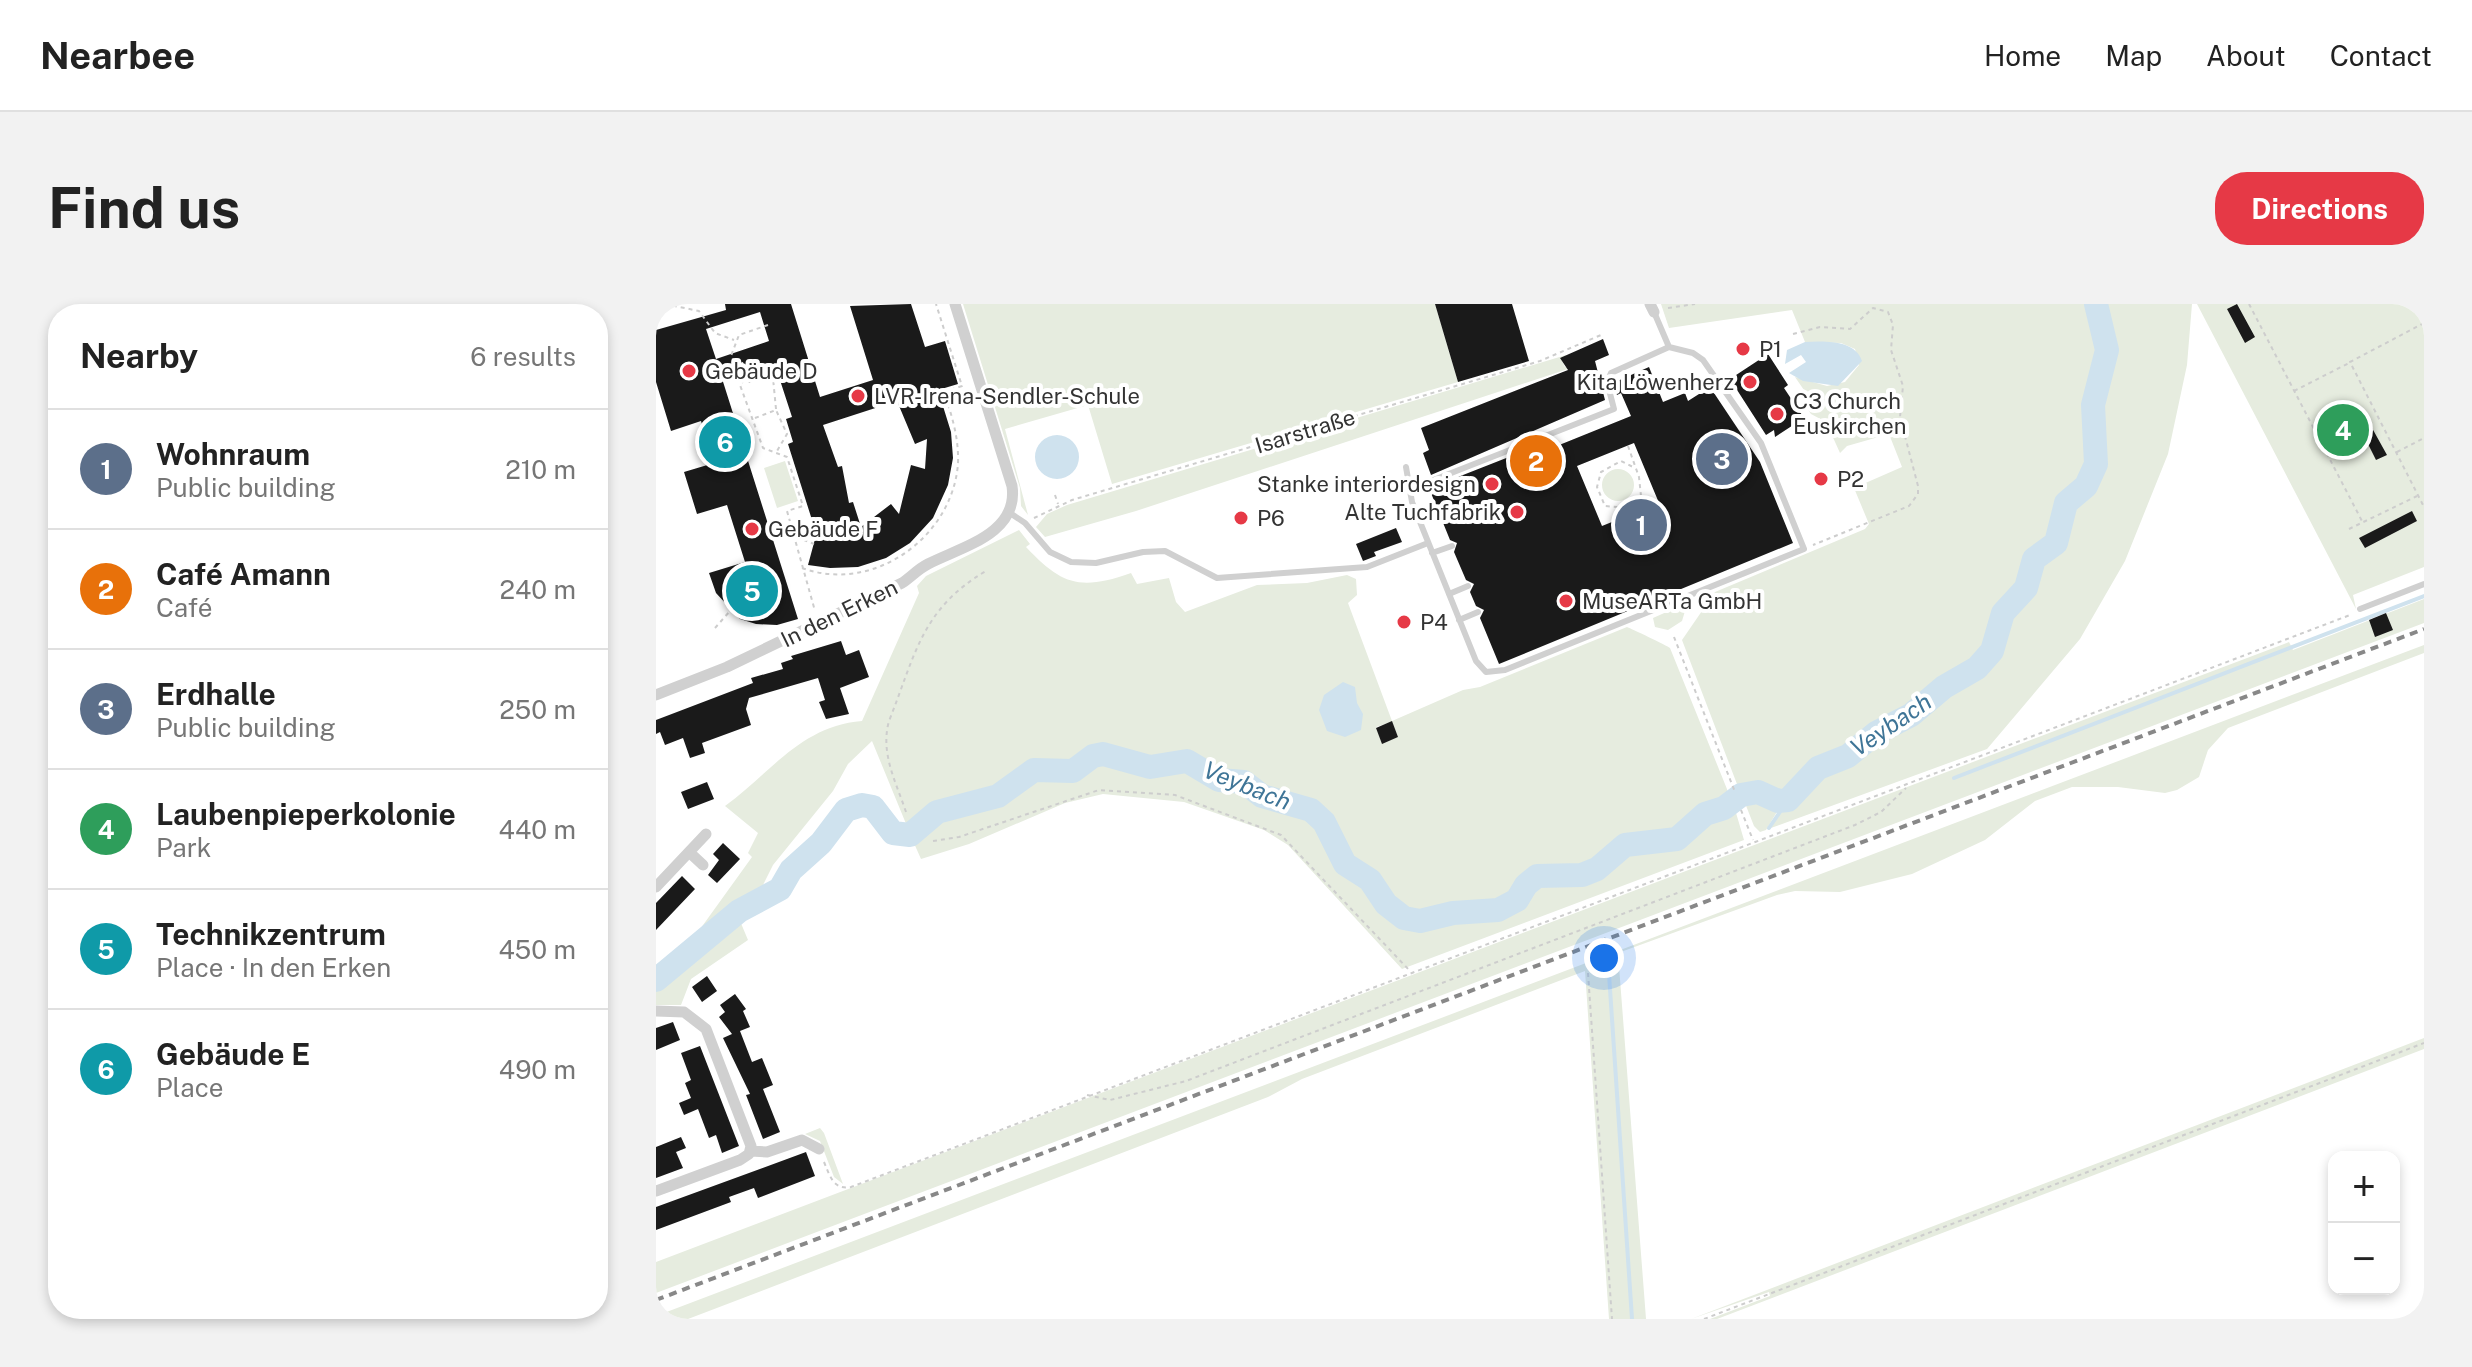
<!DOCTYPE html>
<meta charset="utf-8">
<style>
:root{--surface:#fff;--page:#f2f2f2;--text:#222;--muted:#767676;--line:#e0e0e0;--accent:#e63946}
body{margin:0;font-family:"Public Sans",sans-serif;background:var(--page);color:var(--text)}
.controls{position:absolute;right:24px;bottom:24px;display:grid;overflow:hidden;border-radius:16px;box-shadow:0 4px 12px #0003}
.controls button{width:72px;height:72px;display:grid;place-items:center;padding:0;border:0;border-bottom:2px solid var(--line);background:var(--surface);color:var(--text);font:40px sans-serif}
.you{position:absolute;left:948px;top:654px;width:28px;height:28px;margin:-20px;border:6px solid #fff;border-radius:50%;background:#1a73e8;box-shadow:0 0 0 12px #1a73e833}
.badge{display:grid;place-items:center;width:52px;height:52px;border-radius:50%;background:var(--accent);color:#fff;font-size:26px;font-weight:700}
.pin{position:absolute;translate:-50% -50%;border:4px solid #fff;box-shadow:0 2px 8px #0006}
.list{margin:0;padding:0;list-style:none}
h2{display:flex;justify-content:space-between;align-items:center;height:104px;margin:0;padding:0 32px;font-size:34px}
h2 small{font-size:26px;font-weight:400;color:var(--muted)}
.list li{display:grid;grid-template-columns:52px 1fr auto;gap:24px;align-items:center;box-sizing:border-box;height:120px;padding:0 32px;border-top:2px solid var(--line)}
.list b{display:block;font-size:30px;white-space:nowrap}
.list p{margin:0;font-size:26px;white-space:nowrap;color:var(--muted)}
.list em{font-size:26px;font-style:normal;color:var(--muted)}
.map{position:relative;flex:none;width:1768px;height:1015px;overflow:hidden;border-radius:32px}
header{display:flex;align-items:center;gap:48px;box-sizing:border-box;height:112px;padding:0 40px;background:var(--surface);border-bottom:2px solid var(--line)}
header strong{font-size:38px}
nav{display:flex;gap:44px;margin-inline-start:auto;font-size:28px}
.intro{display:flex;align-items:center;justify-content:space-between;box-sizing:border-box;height:192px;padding:0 48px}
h1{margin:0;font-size:56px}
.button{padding:20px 36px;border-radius:32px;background:var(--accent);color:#fff;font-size:28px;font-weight:700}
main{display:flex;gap:48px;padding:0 48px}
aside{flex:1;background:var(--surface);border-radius:32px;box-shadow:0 4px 12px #0003}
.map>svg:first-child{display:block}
.green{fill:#e6ecdf;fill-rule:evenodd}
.water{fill:#cfe2ee}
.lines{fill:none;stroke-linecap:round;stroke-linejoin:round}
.stream{stroke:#cfe2ee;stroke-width:4}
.river{stroke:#cfe2ee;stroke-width:24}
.building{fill:#1a1a1a;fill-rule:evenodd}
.path{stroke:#cdcdcd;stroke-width:2;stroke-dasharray:4 4;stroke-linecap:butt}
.lane{stroke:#d0d0d0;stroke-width:6}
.street{stroke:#d0d0d0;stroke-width:11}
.rail{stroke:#888;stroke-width:4;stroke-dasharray:8 6;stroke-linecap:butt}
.poi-dot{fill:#e63946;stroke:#fff;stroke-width:3}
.labels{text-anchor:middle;stroke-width:8;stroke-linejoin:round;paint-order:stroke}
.poi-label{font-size:22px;fill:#333;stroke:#fff;text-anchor:start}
.street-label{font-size:22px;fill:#333;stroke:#fff}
.water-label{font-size:24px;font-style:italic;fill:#3f7597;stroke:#fff}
</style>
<header>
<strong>Nearbee</strong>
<nav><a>Home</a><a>Map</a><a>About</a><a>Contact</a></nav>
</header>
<div class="intro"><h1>Find us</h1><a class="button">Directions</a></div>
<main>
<aside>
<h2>Nearby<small>6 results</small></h2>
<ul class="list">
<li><span class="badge" style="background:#5c6f8a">1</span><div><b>Wohnraum</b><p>Public building</p></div><em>210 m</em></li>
<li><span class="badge" style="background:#e8710a">2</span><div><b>Café Amann</b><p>Café</p></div><em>240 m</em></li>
<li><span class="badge" style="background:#5c6f8a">3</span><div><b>Erdhalle</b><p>Public building</p></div><em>250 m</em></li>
<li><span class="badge" style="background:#2e9e5b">4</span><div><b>Laubenpieperkolonie</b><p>Park</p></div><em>440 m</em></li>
<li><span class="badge" style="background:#0f9aa8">5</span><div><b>Technikzentrum</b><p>Place · In den Erken</p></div><em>450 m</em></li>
<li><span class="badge" style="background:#0f9aa8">6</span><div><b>Gebäude E</b><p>Place</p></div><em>490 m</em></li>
</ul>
</aside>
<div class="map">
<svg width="1768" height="1015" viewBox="0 0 1768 1015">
<rect width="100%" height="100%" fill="#fff"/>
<path class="green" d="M 307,0 L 779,0 L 802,78 L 456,180 L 432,101 L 349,125 L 372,211 L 365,202 L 364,184 Z
M 1005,0 L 1435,0 L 1443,26 L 1444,53 L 1432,104 L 1436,156 L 1429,173 L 1404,199 L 1399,233 L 1372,256 L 1368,279 L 1344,308 L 1334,346 L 1259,404 L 1218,427 L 1185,453 L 1156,464 L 1129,492 L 1101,485 L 1084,488 L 1026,336 L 1059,288 L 1209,225 L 1213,220 L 1198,184 L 1246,163 L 1233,130 L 1191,142 L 1184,149 L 1170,118 L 1155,110 L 1147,99 L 1150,89 L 1139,73 L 1171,82 L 1189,78 L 1203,61 L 1199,45 L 1185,39 L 1149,38 L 1136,6 L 1013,24 Z
M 1446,0 L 1536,0 L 1531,61 L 1512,150 L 1469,257 L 1424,335 L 1331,445 L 1115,524 L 1127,504 L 1144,490 L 1158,471 L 1194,456 L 1228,428 L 1261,411 L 1296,381 L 1323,368 L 1338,353 L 1352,306 L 1372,286 L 1379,261 L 1403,241 L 1414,203 L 1432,189 L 1445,165 L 1448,142 L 1443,108 L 1454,74 L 1457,48 L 1456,30 Z
M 1541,0 L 1768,0 L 1768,263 L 1697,291 L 1700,305 Z
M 910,51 L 906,57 L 909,63 L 915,64 L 480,207 L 389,233 L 380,223 L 391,210 L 411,201 Z
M 129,157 L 142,197 L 121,204 L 108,164 Z
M946 181a16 16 0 1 1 32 0a16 16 0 1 1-32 0Z
M 363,226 L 374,240 L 370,243 C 406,281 424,287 475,269 L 481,280 L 513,274 L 520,298 L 529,308 L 601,281 L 651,279 L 691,271 L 700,275 L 701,291 L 692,299 L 736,417 L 807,386 L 824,383 L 971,323 C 974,324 1012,342 1014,344 L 1075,495 L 1047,509 L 1015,535 L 967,539 L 926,568 L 883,568 L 871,575 L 857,595 L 841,604 L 797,606 L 760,614 L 734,596 L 718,575 L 694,560 L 670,516 L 648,498 L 611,492 L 592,477 L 560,469 L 531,451 L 496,456 L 444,444 L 434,447 L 421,463 L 373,463 L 331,491 L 281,502 L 270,509 L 258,526 L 253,527 L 216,437 L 192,460 L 177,487 L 117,561 L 104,587 L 85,596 L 79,605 L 92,636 L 35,675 L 25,701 L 0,701 L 0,661 L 42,628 L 96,553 L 92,549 L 102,529 L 69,502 C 114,470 144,422 206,417 L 263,289 L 261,282 L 270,272 ZM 736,418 L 742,433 L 726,439 L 720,423 Z
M 1768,295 L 1768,319 L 0,989 L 0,958 L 1633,338 L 1637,346 Z
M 1024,302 L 1029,307 L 1026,317 L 1012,326 L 999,323 L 997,314 Z
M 1768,341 L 1768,349 L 1572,424 L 1552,446 L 1543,473 L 1521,486 L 1509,489 L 1462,483 L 1416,483 L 1379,497 L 1329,536 L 1256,570 L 1184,588 L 1139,587 L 1121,591 L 962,649 L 990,1015 L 953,1015 L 929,667 L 646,775 L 612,793 L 32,1015 L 0,1015 L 0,1012 Z
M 454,456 L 495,469 L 536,464 L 572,481 L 576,487 L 586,483 L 609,498 L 646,507 L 665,519 L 685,564 L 717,585 L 731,609 L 747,622 L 767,622 L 805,613 L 844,611 L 860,603 L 880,579 L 927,577 L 945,568 L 967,548 L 1018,543 L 1051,516 L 1078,502 L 1088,536 L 746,665 L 632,541 L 608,526 L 528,498 L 447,490 L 409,499 L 313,540 L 265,555 L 257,537 L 287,512 L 321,506 L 348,495 L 375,472 L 395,469 L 419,473 L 438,460 Z
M 1097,491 L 1125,501 L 1110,526 L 1104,528 L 1098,522 L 1087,494 Z
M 1768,734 L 1768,745 L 1061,1015 L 1054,1015 L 1114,992 L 1113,988 L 1035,1015 Z
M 164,824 L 168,829 L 187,880 L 178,873 L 164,837 L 149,830 Z"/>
<path class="water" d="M 1149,38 C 1170,37 1199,36 1206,57 L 1182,82 L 1147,77 L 1133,69 L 1150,58 L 1145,51 L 1129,60 L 1131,46 Z
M379 153a22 22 0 1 1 44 0a22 22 0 1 1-44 0Z
M 687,378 L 699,383 L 701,399 L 707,410 L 705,426 L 689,433 L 671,427 L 663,406 L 668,391 Z"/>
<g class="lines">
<path class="stream" d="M 1298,474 L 1768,292
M 1113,524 L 1132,496
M 952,655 L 976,1015"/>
<path class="river" d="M 0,676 L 83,607 L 124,585 L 135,566 L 165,539 L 190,506 L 206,501 L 217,503 L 237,529 L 254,531 L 281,508 L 342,492 L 378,466 L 417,467 L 437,452 L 447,450 L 494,463 L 531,457 L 563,476 L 588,478 L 606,492 L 655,506 L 668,518 L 689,560 L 714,576 L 730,600 L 748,614 L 764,617 L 797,609 L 842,606 L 861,596 L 870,581 L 881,572 L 926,571 L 941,565 L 969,541 L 1021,535 L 1049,510 L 1068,504 L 1085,491 L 1102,488 L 1122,497 L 1132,496 L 1162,464 L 1192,452 L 1220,429 L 1255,411 L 1288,383 L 1321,364 L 1336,347 L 1347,309 L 1370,284 L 1378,255 L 1400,239 L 1410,199 L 1430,182 L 1440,160 L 1437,101 L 1451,46 L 1440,0"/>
</g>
<path class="building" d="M 69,0 L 135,0 L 164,93 L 217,76 L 194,2 L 255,0 L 269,43 L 289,37 L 302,80 L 282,86 L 295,128 L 297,154 L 292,181 L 277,214 L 254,239 L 230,254 L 202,263 L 174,264 L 152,261 L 165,213 L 156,216 L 132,140 L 137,138 L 130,115 L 136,113 L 122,70 L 93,79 L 87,58 L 63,65 L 142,315 L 121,321 L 100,320 L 84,315 L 60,289 L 53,269 L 89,258 L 71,201 L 41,210 L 28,168 L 58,159 L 45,117 L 15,127 L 0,78 L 0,26 L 70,6 ZM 104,8 L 113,37 L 60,55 L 50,25 ZM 241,97 L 259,140 L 271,135 L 269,165 L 255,161 L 243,210 L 235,200 L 205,223 L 197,198 L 193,199 L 186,162 L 182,163 L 167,121 Z
M 779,0 L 856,0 L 873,57 L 802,78 Z
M 1581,0 L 1599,33 L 1589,39 L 1571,5 Z
M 947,35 L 953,51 L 939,57 L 949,96 L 775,171 L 767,149 L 773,146 L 765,124 L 912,66 L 904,54 Z
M 1112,50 L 1132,81 L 1128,84 L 1148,114 L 1119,133 L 1118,126 L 1110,131 L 1074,75 Z
M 993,63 L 1007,98 L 1029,89 L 1032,97 L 1054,83 L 1104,158 L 1137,239 L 843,360 L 824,314 L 828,306 L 820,302 L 814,288 L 818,280 L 810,276 L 798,248 L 801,239 L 794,236 L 775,189 L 781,186 L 779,182 L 863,149 L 864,153 L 875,148 L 876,152 L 975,112 L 965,89 L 961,91 L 957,79 ZM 978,139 L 1003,199 L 946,222 L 921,162 Z
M 1716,124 L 1731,151 L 1720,156 L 1707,130 Z
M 1756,207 L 1761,217 L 1709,244 L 1703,234 Z
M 740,224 L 746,238 L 718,248 L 720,252 L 707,257 L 700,240 Z
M 1730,309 L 1737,326 L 1719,333 L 1713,316 Z
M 185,337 L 190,351 L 203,346 L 213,373 L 184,384 L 193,410 L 170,415 L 163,398 L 169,396 L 162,374 L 93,394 L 90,405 L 95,421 L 46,439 L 49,449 L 34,454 L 27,434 L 9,441 L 4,428 L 0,430 L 0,416 L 97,379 L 95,374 L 127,365 L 125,359 L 137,355 L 135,352 Z
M 736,417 L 742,433 L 726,440 L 720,424 Z
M 51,478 L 58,495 L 32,505 L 25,488 Z
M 67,539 L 84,555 L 61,579 L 52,571 L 63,556 L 57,550 Z
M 26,572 L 39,585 L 0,626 L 0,599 Z
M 51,672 L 61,687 L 46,698 L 36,683 Z
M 79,690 L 90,705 L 87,707 L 94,723 L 84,727 L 96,758 L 106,754 L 117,781 L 107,785 L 124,828 L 107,835 L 90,791 L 94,790 L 67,734 L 76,730 L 63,713 L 69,708 L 64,701 Z
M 17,718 L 24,736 L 0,746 L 0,724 Z
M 44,742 L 83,842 L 66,849 L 60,831 L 53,834 L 42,805 L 28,811 L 23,799 L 35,794 L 29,779 L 35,776 L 25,749 Z
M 25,833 L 30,844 L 20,848 L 27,864 L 0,874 L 0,843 Z
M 150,848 L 159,872 L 102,894 L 98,884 L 73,893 L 75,898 L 0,926 L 0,903 Z"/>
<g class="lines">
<path class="path" d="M 9,0 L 43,7 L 59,29 L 78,36
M 1593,0 L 1707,219
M 1012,4 L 1039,0
M 1768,19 L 1694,58 L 1768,203
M 112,21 L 83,31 L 75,52 L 88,76 L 84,81 L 107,144 L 131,153 L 147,202 L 131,207 L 159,307
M 1137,30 L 1164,23 L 1194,25 L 1217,4 L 1232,8 L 1237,21 L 1235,46 L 1247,82 L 1244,113 L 1262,182 L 1262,190 L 1253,202 L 1157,241
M 1638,87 L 1693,59
M 120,105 L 117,74 L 128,71
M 99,114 L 120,106 L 131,130 L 121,147
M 972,142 L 983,173 L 985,192 L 972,204 L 949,202 L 941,183 L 945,168 L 965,157 L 979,164
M 1741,148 L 1768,134
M 399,191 L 402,200
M 378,214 L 416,196 L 884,57 L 945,31
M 1693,225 L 1761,192
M 140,233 L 158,240
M 146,264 C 217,290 296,234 302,160 C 303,134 296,112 288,88 L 306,82 L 280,0
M 59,324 L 74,307
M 1018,333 L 1079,488
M 1085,506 L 1097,536
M 250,508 C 240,478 224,449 233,417 C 259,352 265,305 330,267
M 277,537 L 303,533 L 443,486 L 519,491 L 625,531 L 754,667
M 932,669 L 956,1015
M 431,791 L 454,796 L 530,777 L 1199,521 L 1225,508 L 1250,484
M 168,858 C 174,872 177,886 195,883 L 1694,311
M 1048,1015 L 1768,739"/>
<path class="lane" d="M 750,163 L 756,198 L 820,357 L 830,368 L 849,366 L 1148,245 L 1105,139 L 1047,56 L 1037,49 L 1013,43 L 998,8
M 752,186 L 958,105 L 951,78 L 955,69 L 1013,43
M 354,209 L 369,219 L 394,248 L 415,258 L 440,259 L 487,248 L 509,247 L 561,274 L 711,263 L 772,239
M 776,249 L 796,242
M 793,290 L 812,282
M 1704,305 L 1768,280
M 803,316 L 822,308"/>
<path class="street" d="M 994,0 L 998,8
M 0,391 L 71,363 L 246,279 C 255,273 262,265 272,260 C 305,243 363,230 356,182 L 299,0
M 33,548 L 47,561
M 0,583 L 50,530
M 0,707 L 28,708 L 50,725 L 95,842 L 93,850 L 84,856 L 0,887
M 95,847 L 111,848 L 146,836 L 163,845"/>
<path class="rail" d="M 0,996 L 1768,325"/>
</g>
<g class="poi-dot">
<circle cx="1087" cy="45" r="8"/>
<circle cx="33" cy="67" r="8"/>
<circle cx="1094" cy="78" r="8"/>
<circle cx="202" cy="92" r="8"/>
<circle cx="1121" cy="110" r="8"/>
<circle cx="1165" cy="175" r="8"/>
<circle cx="836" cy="180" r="8"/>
<circle cx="861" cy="208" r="8"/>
<circle cx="585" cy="214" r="8"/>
<circle cx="96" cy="225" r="8"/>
<circle cx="910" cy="297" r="8"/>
<circle cx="748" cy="318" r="8"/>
</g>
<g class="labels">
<g class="poi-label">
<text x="1103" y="53">P1</text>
<text x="49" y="75">Gebäude D</text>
<text x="1078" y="86" text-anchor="end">Kita Löwenherz</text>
<text x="218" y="100">LVR-Irena-Sendler-Schule</text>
<text x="1137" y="105">C3 Church<tspan x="1137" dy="25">Euskirchen</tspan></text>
<text x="1181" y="183">P2</text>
<text x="820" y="188" text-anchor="end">Stanke interiordesign</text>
<text x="845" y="216" text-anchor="end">Alte Tuchfabrik</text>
<text x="601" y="222">P6</text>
<text x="112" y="233">Gebäude F</text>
<text x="926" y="305">MuseARTa GmbH</text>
<text x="764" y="326">P4</text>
</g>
<g class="street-label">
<text transform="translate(649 127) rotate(-17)" y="8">Isarstraße</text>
<text transform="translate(183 309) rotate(-26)" y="8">In den Erken</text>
</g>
<g class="water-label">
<text transform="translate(1235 421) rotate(-34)" y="8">Veybach</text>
<text transform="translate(591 482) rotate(22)" y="8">Veybach</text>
</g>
</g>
</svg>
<div class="controls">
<button>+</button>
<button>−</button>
</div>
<div class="you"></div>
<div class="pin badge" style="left:985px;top:221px;background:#5c6f8a">1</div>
<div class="pin badge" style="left:880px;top:157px;background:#e8710a">2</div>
<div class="pin badge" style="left:1066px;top:155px;background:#5c6f8a">3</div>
<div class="pin badge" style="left:1687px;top:126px;background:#2e9e5b">4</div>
<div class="pin badge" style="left:96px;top:287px;background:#0f9aa8">5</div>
<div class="pin badge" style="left:69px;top:138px;background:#0f9aa8">6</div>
</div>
</main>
